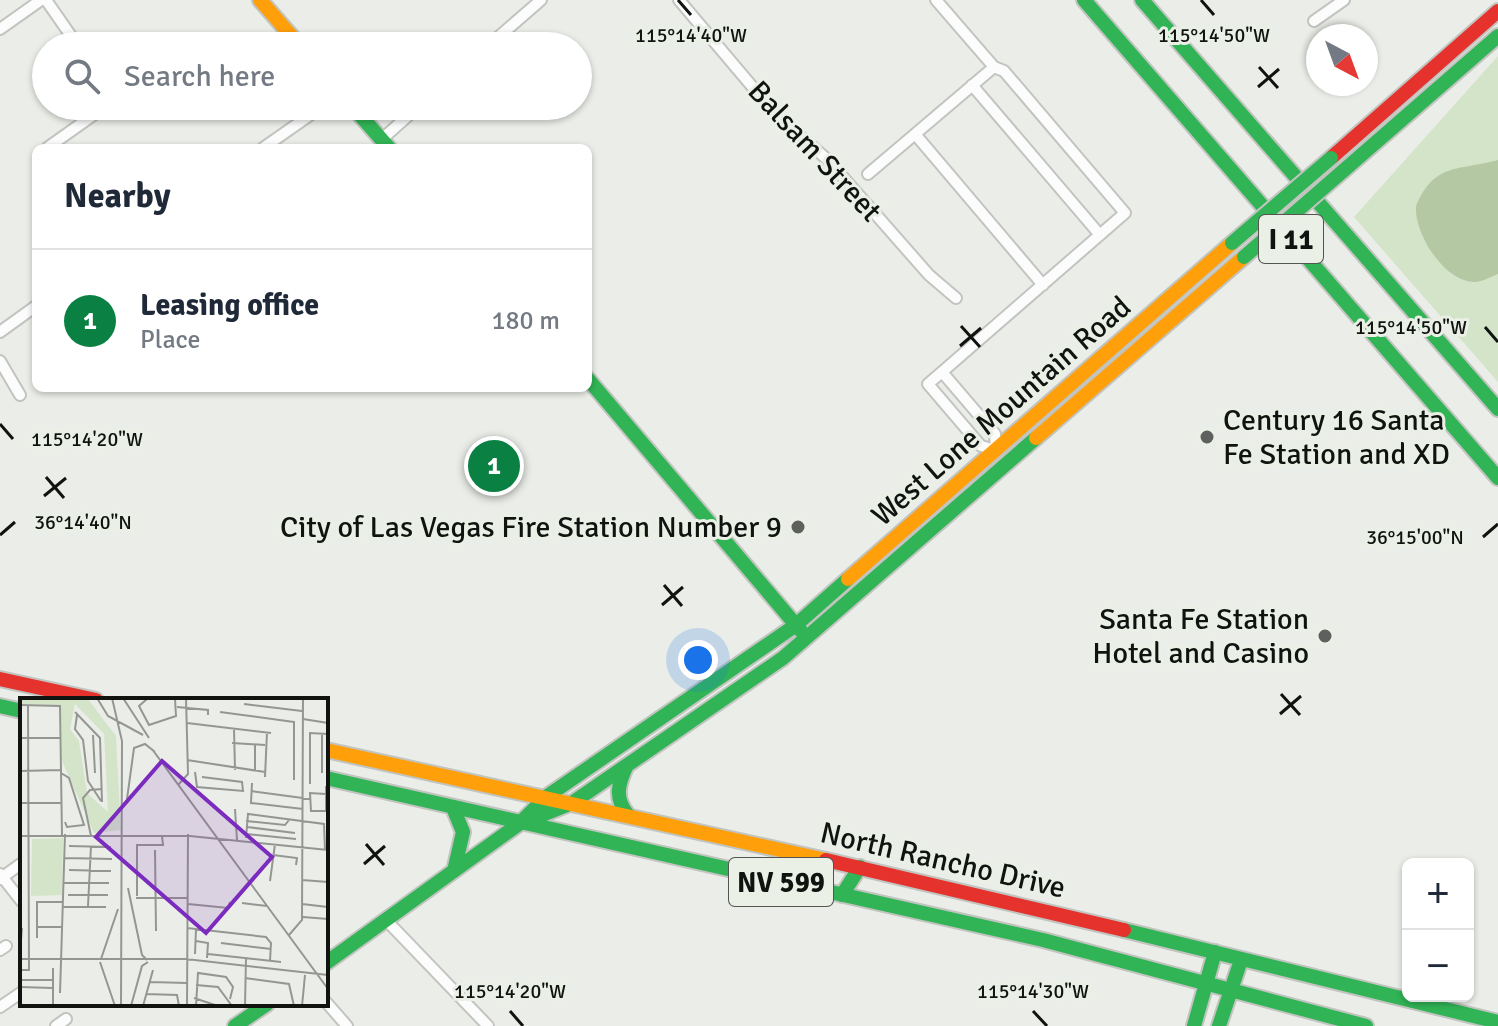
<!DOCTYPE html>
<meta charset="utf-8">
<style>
:root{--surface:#fff;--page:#f2f2f3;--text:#1f2937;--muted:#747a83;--line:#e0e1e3;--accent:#0b8043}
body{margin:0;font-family:Signika,sans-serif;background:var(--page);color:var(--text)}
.controls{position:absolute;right:24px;bottom:24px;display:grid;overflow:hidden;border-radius:12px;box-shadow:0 2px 6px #0004}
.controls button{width:72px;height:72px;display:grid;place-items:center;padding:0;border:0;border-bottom:2px solid var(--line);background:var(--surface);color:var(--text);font:40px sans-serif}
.compass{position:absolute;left:1306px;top:24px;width:72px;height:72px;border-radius:50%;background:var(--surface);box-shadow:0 2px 6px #0004;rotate:139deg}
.you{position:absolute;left:698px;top:660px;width:28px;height:28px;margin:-20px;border:6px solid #fff;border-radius:50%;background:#1a73e8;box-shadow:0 0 0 12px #1a73e833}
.badge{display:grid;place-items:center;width:52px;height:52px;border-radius:50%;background:var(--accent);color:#fff;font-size:26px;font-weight:700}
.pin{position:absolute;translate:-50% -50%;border:4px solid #fff;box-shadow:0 2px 8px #0006}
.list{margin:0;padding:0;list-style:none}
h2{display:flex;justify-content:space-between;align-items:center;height:104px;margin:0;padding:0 32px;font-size:34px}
h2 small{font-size:26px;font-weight:400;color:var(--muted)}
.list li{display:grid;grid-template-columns:52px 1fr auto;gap:24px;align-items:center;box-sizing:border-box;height:144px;padding:0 32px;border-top:2px solid var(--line)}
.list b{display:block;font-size:30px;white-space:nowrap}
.list p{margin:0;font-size:26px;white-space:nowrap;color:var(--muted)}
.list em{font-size:26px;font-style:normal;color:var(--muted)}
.icon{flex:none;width:44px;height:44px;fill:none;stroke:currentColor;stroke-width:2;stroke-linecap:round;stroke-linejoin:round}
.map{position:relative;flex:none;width:1498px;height:1026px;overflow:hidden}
.search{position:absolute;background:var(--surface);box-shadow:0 2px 6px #0004;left:32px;top:32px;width:560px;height:88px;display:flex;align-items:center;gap:20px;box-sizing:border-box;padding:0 28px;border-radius:44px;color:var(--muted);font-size:30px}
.panel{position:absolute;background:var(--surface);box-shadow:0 2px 6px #0004;left:32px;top:144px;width:560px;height:248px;border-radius:12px}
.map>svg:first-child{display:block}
.green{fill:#d4e4c9}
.water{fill:#b3c8a3}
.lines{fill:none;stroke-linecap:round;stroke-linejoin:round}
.street-casing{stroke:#c2c4c0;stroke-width:14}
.fast-casing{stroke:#c2c4c0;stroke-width:18}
.slow-casing{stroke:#c2c4c0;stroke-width:18}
.jam-casing{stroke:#c2c4c0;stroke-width:18}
.street{stroke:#fcfcfc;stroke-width:10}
.fast{stroke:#30b455;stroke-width:14}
.slow{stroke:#ff9f0a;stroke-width:14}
.jam{stroke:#e5322d;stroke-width:14}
.fast-bridge-casing{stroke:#c2c4c0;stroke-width:18;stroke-linecap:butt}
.fast-bridge{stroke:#30b455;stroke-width:14}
.ticks{fill:none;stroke:#111310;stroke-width:3}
.poi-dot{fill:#5d605c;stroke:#eaf0e6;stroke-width:3}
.labels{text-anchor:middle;stroke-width:6;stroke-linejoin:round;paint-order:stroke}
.shield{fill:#eaf0e6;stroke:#525550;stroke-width:2}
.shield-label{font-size:28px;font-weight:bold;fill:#111310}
.street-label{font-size:30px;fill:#111310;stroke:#eaf0e6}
.poi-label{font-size:30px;fill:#111310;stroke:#eaf0e6;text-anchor:end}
.inset-road{fill:none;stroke:#949692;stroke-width:2}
.view{fill:#7b2cbf;fill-opacity:0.15;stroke:#7b2cbf;stroke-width:4}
.inset-edge{fill:none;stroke:#111310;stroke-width:4}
.ticks-label{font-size:20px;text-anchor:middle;fill:#111310;stroke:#eaf0e6;stroke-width:6;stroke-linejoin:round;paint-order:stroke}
</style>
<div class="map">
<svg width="1498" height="1026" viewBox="0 0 1498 1026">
<rect width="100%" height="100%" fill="#ebeee8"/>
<path class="green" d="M 1498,56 L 1498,382 L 1354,217 Z"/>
<path class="water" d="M 1498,160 L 1498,274 C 1490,277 1482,282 1474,282 C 1444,281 1414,234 1416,206 C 1435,162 1458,171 1498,160 Z"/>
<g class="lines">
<defs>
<path id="street" d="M 46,0 L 78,46
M 679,0 L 777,116 L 828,160 L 929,275 L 956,298
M 936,0 L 994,67 L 1004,71 L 1125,213 L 942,372 L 928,384 L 981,446 L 996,450 L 995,434 L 942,372
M 1314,21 L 1344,0
M 0,29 L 41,0
M 191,46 L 199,40
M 488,46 L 541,0
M 972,85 L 1100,235
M 915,134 L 1043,285
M 381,140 L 419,106
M 47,148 L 106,106
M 263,148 L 323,106
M 868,174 L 994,67
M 0,332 L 36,306
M 0,361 L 20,395
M 0,874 L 22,902
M 0,879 L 22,863
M 387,921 L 488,1026
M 0,950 L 6,946
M 326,1002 L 347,1026
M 0,1007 L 22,992
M 56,1026 L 66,1019"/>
<path id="fast" d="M 1084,0 L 1498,478
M 1142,0 L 1498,409
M 352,106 L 389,148
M 1343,171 L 1498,36
M 588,379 L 801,631
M 0,706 L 22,711
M 627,765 C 618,784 614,798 628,815
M 326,778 L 1043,940 L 1366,1026
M 454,810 L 463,832 L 454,871
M 527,821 L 572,803 L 783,658 L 1036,438
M 842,895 L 860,867
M 1124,930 L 1498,1022
M 326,963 L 519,824 L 546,797 L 796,625 L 848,579
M 235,1026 L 267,1004
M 1194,1026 L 1215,952
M 1219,1026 L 1241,960"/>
<path id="slow" d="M 260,0 L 300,46
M 1036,438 L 1244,257
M 848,579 L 1232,243
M 326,750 L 826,860"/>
<path id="jam" d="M 1331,158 L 1498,11
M 0,679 L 96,700
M 826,860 L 1124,930"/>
</defs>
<use href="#street" class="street-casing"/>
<use href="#fast" class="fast-casing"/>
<use href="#slow" class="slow-casing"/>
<use href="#jam" class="jam-casing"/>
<use href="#street" class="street"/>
<use href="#fast" class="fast"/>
<use href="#slow" class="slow"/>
<use href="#jam" class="jam"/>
<defs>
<path id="fast-bridge" d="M 1232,243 L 1331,158
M 1244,257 L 1343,171"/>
</defs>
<use href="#fast-bridge" class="fast-bridge-casing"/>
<use href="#fast-bridge" class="fast-bridge"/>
</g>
<path class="ticks" d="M 678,0 L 691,15M 1201,0 L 1214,15M 1259,67 L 1278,88M 1258,87 L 1279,69M 961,326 L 980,347M 1485,327 L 1498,342M 960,346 L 981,328M 0,424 L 13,439M 46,477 L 64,498M 44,496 L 66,478M 0,535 L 15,522M 1483,537 L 1498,524M 664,585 L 682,606M 662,605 L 683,587M 1281,694 L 1300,715M 1280,714 L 1301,696M 366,844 L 384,865M 364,864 L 385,846M 510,1011 L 523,1026M 1033,1011 L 1047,1026"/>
<g class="poi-dot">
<circle cx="1207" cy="437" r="8"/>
<circle cx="798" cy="527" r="8"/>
<circle cx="1325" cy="636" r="8"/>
</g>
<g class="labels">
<g class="shield">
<rect x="1259" y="215" width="64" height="48" rx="6"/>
<rect x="729" y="858" width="104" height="48" rx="6"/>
</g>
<g class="shield-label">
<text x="1291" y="249">I 11</text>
<text x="781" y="892">NV 599</text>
</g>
<g class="street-label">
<text transform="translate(815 151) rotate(47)" y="10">Balsam Street</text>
<text transform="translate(1001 411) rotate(-41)" y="10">West Lone Mountain Road</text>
<text transform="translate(943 860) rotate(13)" y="10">North Rancho Drive</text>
</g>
<g class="poi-label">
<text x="1223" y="430" text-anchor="start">Century 16 Santa<tspan x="1223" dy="34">Fe Station and XD</tspan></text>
<text x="782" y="537">City of Las Vegas Fire Station Number 9</text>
<text x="1309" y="629">Santa Fe Station<tspan x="1309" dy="34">Hotel and Casino</tspan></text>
</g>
</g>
<g transform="translate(20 698)">
<rect width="308" height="308" fill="#ebeee8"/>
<path d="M 0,1 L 68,1 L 96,38 L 101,132 L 74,135 L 42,63 L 41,8 L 0,6 ZM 55,6 L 84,36 L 88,114 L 67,95 L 59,43 L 50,31 ZM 43,140 L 42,197 L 11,198 L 12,141 Z" fill="#d4e4c9" fill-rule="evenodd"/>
<path class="inset-road" d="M 77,0 L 88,18 L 123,37M 92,0 L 102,43 L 101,308M 103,0 L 129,40M 127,1 L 155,1 L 156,18 L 129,27 L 119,8 ZM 224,6 L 282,13M 0,7 L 40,8 L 42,138M 157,9 L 188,12 L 188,17M 55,14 L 80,40 L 82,104M 200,14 L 274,24M 57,17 L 55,31 L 63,42 L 68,83 L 81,103M 283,21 L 308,25M 274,23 L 274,82M 167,25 L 251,35M 214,30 L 215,72M 73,37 L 75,75M 0,40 L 41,40M 212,45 L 245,47M 132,51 L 308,291M 167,62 L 245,74M 0,73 L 41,72M 235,73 L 235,46M 175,74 L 177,89 L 223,93 L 222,84 L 182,79M 41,75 L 49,80 L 64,127 L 47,129 L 45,124M 302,75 L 302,36M 245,79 L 247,34M 232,85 L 231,105 L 283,111M 290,86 L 290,35 L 308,36M 158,87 L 168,76 L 166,0M 231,93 L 290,101M 306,96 L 290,95 L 291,113 L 306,113 L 306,88M 107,101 L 114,50 L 125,46 L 135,54M 0,105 L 42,105M 215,111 L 217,142M 226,123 L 265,127 L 269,122M 227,129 L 275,135M 227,136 L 276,141M 0,138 L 170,138 L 308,152M 71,138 L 63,100 L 70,92 L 82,91M 226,140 L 228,116 L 304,126 L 305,152M 49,148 L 91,149M 135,152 L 136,233M 253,157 L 277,160 L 276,167M 45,160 L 92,161M 49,172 L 91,173M 282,182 L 308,184M 250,183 L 255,146M 44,185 L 89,185M 108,190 L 122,257 L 127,262M 48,197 L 88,197M 117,198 L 117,147 L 143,147 L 142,138M 116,200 L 167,200M 222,205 L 247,208M 168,206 L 208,210 L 210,204M 282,206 L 308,209M 68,208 L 71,148M 43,209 L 86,209M 283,219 L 308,221M 17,229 L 42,229M 167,230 L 246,239 L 251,245 L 250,263M 269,237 L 282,222 L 283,0M 17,240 L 17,204 L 42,204M 176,243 L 188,245 L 187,260M 201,245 L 251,251M 0,254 L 2,230M 175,256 L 176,231M 188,256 L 261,264M 0,261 L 166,261 L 308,277M 81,261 L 98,211M 80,264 L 95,308M 33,270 L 33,308M 0,272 L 9,272 L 8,7M 225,280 L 269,286 L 274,308M 0,282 L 33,282M 130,284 L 167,285M 176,287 L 198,289 L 212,308M 0,289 L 33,290M 40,295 L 45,136M 126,296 L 157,297 L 159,308M 174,300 L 198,308M 111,308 L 122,268 L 128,264M 123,308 L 133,272M 167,308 L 168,136M 176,308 L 178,275 L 206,279 L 213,289 L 210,301M 225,308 L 226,260M 282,308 L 285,277"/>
<path class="view" d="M 142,63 L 252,159 L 186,235 L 76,139 Z"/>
<rect width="308" height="308" class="inset-edge"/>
</g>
<g class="ticks-label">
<text x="691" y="42">115°14'40"W</text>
<text x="1214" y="42">115°14'50"W</text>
<text x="1411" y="334">115°14'50"W</text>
<text x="87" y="446">115°14'20"W</text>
<text x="83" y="529">36°14'40"N</text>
<text x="1415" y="544">36°15'00"N</text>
<text x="510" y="998">115°14'20"W</text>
<text x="1033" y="998">115°14'30"W</text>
</g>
</svg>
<div class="controls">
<button>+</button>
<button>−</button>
</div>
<svg class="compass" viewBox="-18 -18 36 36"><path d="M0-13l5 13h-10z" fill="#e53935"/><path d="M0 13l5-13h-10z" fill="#747a83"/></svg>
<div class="you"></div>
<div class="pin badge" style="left:494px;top:466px">1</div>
<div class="search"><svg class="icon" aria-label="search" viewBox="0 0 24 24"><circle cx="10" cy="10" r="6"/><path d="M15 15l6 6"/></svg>Search here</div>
<section class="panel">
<h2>Nearby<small></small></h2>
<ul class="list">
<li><span class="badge">1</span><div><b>Leasing office</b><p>Place</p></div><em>180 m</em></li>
</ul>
</section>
</div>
